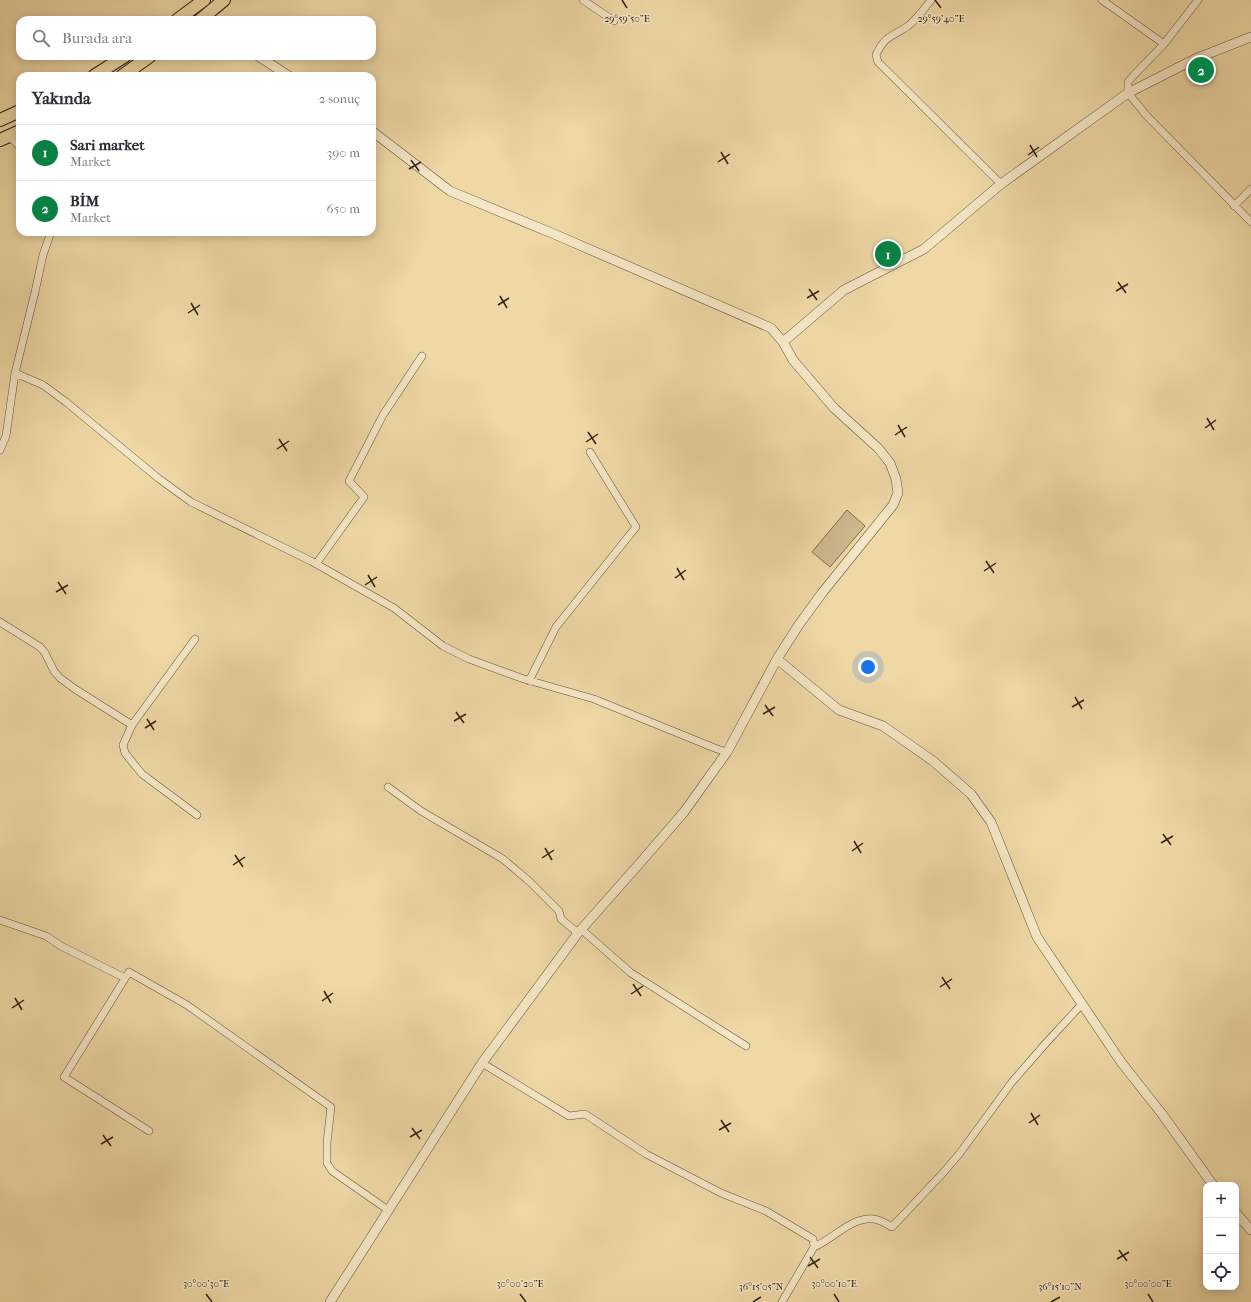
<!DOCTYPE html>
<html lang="tr">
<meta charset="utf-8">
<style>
:root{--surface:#fff;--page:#f7f7f7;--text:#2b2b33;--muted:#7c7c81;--line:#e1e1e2;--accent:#0b8043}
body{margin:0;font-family:"IM FELL French Canon",serif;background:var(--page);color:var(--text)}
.controls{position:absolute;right:12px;bottom:12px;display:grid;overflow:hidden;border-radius:8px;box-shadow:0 2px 10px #0003}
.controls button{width:36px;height:36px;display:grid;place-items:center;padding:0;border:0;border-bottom:1px solid var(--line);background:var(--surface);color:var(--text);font:20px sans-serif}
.you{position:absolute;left:868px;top:667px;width:14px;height:14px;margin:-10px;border:3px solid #fff;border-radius:50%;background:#1a73e8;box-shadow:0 0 0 6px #1a73e833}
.badge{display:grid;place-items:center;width:26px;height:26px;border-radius:50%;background:var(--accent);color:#fff;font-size:13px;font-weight:700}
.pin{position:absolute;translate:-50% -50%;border:2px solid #fff;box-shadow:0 1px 4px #0006}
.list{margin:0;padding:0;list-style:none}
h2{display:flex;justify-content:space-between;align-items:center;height:52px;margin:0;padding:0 16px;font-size:17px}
h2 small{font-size:13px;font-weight:400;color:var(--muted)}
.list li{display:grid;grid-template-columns:26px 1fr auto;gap:12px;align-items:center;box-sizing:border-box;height:56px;padding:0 16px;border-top:1px solid var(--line)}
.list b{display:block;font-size:15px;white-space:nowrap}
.list p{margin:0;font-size:13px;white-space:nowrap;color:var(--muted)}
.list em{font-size:13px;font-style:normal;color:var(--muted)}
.icon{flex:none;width:22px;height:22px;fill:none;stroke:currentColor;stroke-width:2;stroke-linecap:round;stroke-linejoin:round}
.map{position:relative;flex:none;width:1251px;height:1302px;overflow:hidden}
.search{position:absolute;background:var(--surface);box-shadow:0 2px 10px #0003;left:16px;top:16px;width:360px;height:44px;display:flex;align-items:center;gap:10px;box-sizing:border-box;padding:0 14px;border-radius:12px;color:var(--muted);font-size:15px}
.panel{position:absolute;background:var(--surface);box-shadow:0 2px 10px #0003;left:16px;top:72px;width:360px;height:164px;border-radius:12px}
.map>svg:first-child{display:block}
.green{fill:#cfb98e;stroke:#806e53}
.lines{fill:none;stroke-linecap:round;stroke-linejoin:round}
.minor-casing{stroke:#60503c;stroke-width:8}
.tertiary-casing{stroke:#60503c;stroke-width:10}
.trunk-casing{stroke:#312218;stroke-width:14}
.minor{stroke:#f5e6c5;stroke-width:7}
.tertiary{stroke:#f5e6c5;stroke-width:9}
.trunk{stroke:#efd8a6;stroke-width:12}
.ticks{fill:none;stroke:#312218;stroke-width:1.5}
.ticks-label{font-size:10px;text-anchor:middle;fill:#312218;stroke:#f5e6c5;stroke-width:3;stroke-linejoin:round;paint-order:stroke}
</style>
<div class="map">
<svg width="1251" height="1302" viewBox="0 0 1251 1302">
<rect width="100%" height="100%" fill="#efd8a6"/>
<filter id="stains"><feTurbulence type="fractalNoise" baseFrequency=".005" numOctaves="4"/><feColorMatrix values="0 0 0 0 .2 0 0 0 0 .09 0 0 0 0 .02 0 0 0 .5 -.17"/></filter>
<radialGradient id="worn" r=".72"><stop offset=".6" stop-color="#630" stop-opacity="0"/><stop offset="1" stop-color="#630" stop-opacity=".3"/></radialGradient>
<path class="green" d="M 847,510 L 865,526 L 830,567 L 812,552 Z"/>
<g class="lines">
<defs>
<path id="minor" d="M 583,0 L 614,21
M 931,0 C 924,9 917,19 908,26 C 892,37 885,35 876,55 L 878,62 L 1001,184
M 1102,0 L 1164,44
M 1198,0 L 1164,44 L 1134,75 L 1128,82 L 1128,93 L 1146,115 L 1251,222
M 9,136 L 20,147
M 1234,206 L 1251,189
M 15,373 L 43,385 L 66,402 L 158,478 L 191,502 L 311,561 L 394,608 L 443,646 L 469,659 L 524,679 L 594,699 L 717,749 L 727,752
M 0,450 L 6,436 L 15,373 L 35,292 L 43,255 L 51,232
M 316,564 L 364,497 L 349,481 L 383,415 L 422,356
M 0,622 L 40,647 L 45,653 L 54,671 L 60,678 L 75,689 L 132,725
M 195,639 L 132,725 L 123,745 L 125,753 L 142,774 L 197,815
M 529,681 L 556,627 L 636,527 L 590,452
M 388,787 L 421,811 L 503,859 L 530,882 L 559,911 L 561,919 L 578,933
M 0,920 L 46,936 L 61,946 L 125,978
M 581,929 L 631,973 L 746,1046
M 482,1063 L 569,1116 L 585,1114 L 646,1154 L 721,1193 L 766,1211 L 813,1239 L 814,1247 L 782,1302
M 149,1131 L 64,1077 L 129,972 L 187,1005 L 331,1107 L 327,1143 L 327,1163 L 332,1171 L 388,1210
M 814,1247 C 835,1238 850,1217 874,1219 C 880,1220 887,1224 892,1227 L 942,1174 L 960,1153 L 1012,1082 L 1046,1043 L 1082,1004"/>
<path id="tertiary" d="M 258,56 L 289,76
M 783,342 L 844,290 L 924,249 L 1001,184 L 1128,93 L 1195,59 L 1251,37
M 777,659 L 839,710 L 883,726 L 933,761 L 971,794 L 991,822 L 1037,937 L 1121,1062 L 1162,1114 L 1213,1185
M 1236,1213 L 1251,1230
M 330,1302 L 482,1063 L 578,933 L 640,863 L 684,812 L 727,752 L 777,659 L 798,626 L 822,593 L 893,505 L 898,493 L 896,479 L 890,463 L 878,448 L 834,408 L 793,360 L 783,342 L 771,328 L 554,234 L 450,191 L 372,131"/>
<path id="trunk" d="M 177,20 L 204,0
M 200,20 L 224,0
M 94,76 L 125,56
M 122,76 L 150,56
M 0,120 L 20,111
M 0,140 L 20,131"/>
</defs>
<use href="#minor" class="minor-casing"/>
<use href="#tertiary" class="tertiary-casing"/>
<use href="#trunk" class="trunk-casing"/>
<use href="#minor" class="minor"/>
<use href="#tertiary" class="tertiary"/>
<use href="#trunk" class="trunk"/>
</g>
<path class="ticks" d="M 622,0 L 627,8M 935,0 L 941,8M 1030,145 L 1037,157M 721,152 L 728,164M 1028,155 L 1039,147M 411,160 L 419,171M 718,162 L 730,154M 409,169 L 421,162M 1118,282 L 1126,293M 809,289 L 817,300M 1116,291 L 1128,284M 500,296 L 507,308M 807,298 L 819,291M 191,303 L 198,315M 498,305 L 509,298M 188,313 L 200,305M 1207,418 L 1214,430M 898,425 L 905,437M 1205,428 L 1216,420M 588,432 L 596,444M 895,435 L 907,427M 279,439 L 287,451M 586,442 L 598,434M 277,449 L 289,441M 986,561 L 994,573M 677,568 L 684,580M 984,571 L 996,563M 368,575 L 375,587M 675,578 L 686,570M 58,582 L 66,594M 365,585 L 377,577M 56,592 L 68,585M 1075,697 L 1082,709M 765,705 L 773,716M 1072,707 L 1084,700M 456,712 L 464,723M 763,714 L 775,707M 147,719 L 154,730M 454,721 L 466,714M 145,728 L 156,721M 1163,834 L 1171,845M 854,841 L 861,853M 1161,843 L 1173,836M 545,848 L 552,860M 852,851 L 863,843M 235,855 L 243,867M 542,858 L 554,850M 233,865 L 245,857M 942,977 L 950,989M 633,984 L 641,996M 940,987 L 952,979M 324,991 L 331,1003M 631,994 L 643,986M 15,998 L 22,1010M 322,1001 L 333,993M 12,1008 L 24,1000M 1031,1113 L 1038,1125M 721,1120 L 729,1132M 1029,1123 L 1040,1115M 412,1128 L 420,1139M 719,1130 L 731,1123M 103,1135 L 111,1146M 410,1137 L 422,1130M 101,1144 L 113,1137M 1119,1250 L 1127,1261M 810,1257 L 818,1268M 1117,1259 L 1129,1252M 808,1266 L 820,1259M 206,1294 L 212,1302M 520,1294 L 526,1302M 834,1294 L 839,1302M 1148,1294 L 1153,1302M 753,1302 L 761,1297M 1051,1302 L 1060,1297"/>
<g class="ticks-label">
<text x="941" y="22">29°59'40"E</text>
<text x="627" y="22">29°59'50"E</text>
<text x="206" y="1287">30°00'30"E</text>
<text x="520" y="1287">30°00'20"E</text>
<text x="834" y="1287">30°00'10"E</text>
<text x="1148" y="1287">30°00'00"E</text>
<text x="761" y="1290">36°15'05"N</text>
<text x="1060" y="1290">36°15'10"N</text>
</g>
<rect width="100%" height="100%" filter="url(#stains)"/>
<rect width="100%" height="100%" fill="url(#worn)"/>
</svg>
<div class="controls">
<button>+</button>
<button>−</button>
<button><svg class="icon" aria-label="locate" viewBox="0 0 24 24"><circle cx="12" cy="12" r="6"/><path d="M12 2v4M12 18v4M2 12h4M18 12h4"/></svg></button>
</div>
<div class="you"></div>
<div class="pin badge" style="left:888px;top:254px">1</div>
<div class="pin badge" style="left:1201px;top:70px">2</div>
<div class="search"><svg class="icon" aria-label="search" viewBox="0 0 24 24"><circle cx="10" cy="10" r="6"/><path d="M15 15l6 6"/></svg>Burada ara</div>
<section class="panel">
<h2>Yakında<small>2 sonuç</small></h2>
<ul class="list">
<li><span class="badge">1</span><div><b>Sari market</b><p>Market</p></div><em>390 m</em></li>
<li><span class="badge">2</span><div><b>BİM</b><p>Market</p></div><em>650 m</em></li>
</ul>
</section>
</div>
